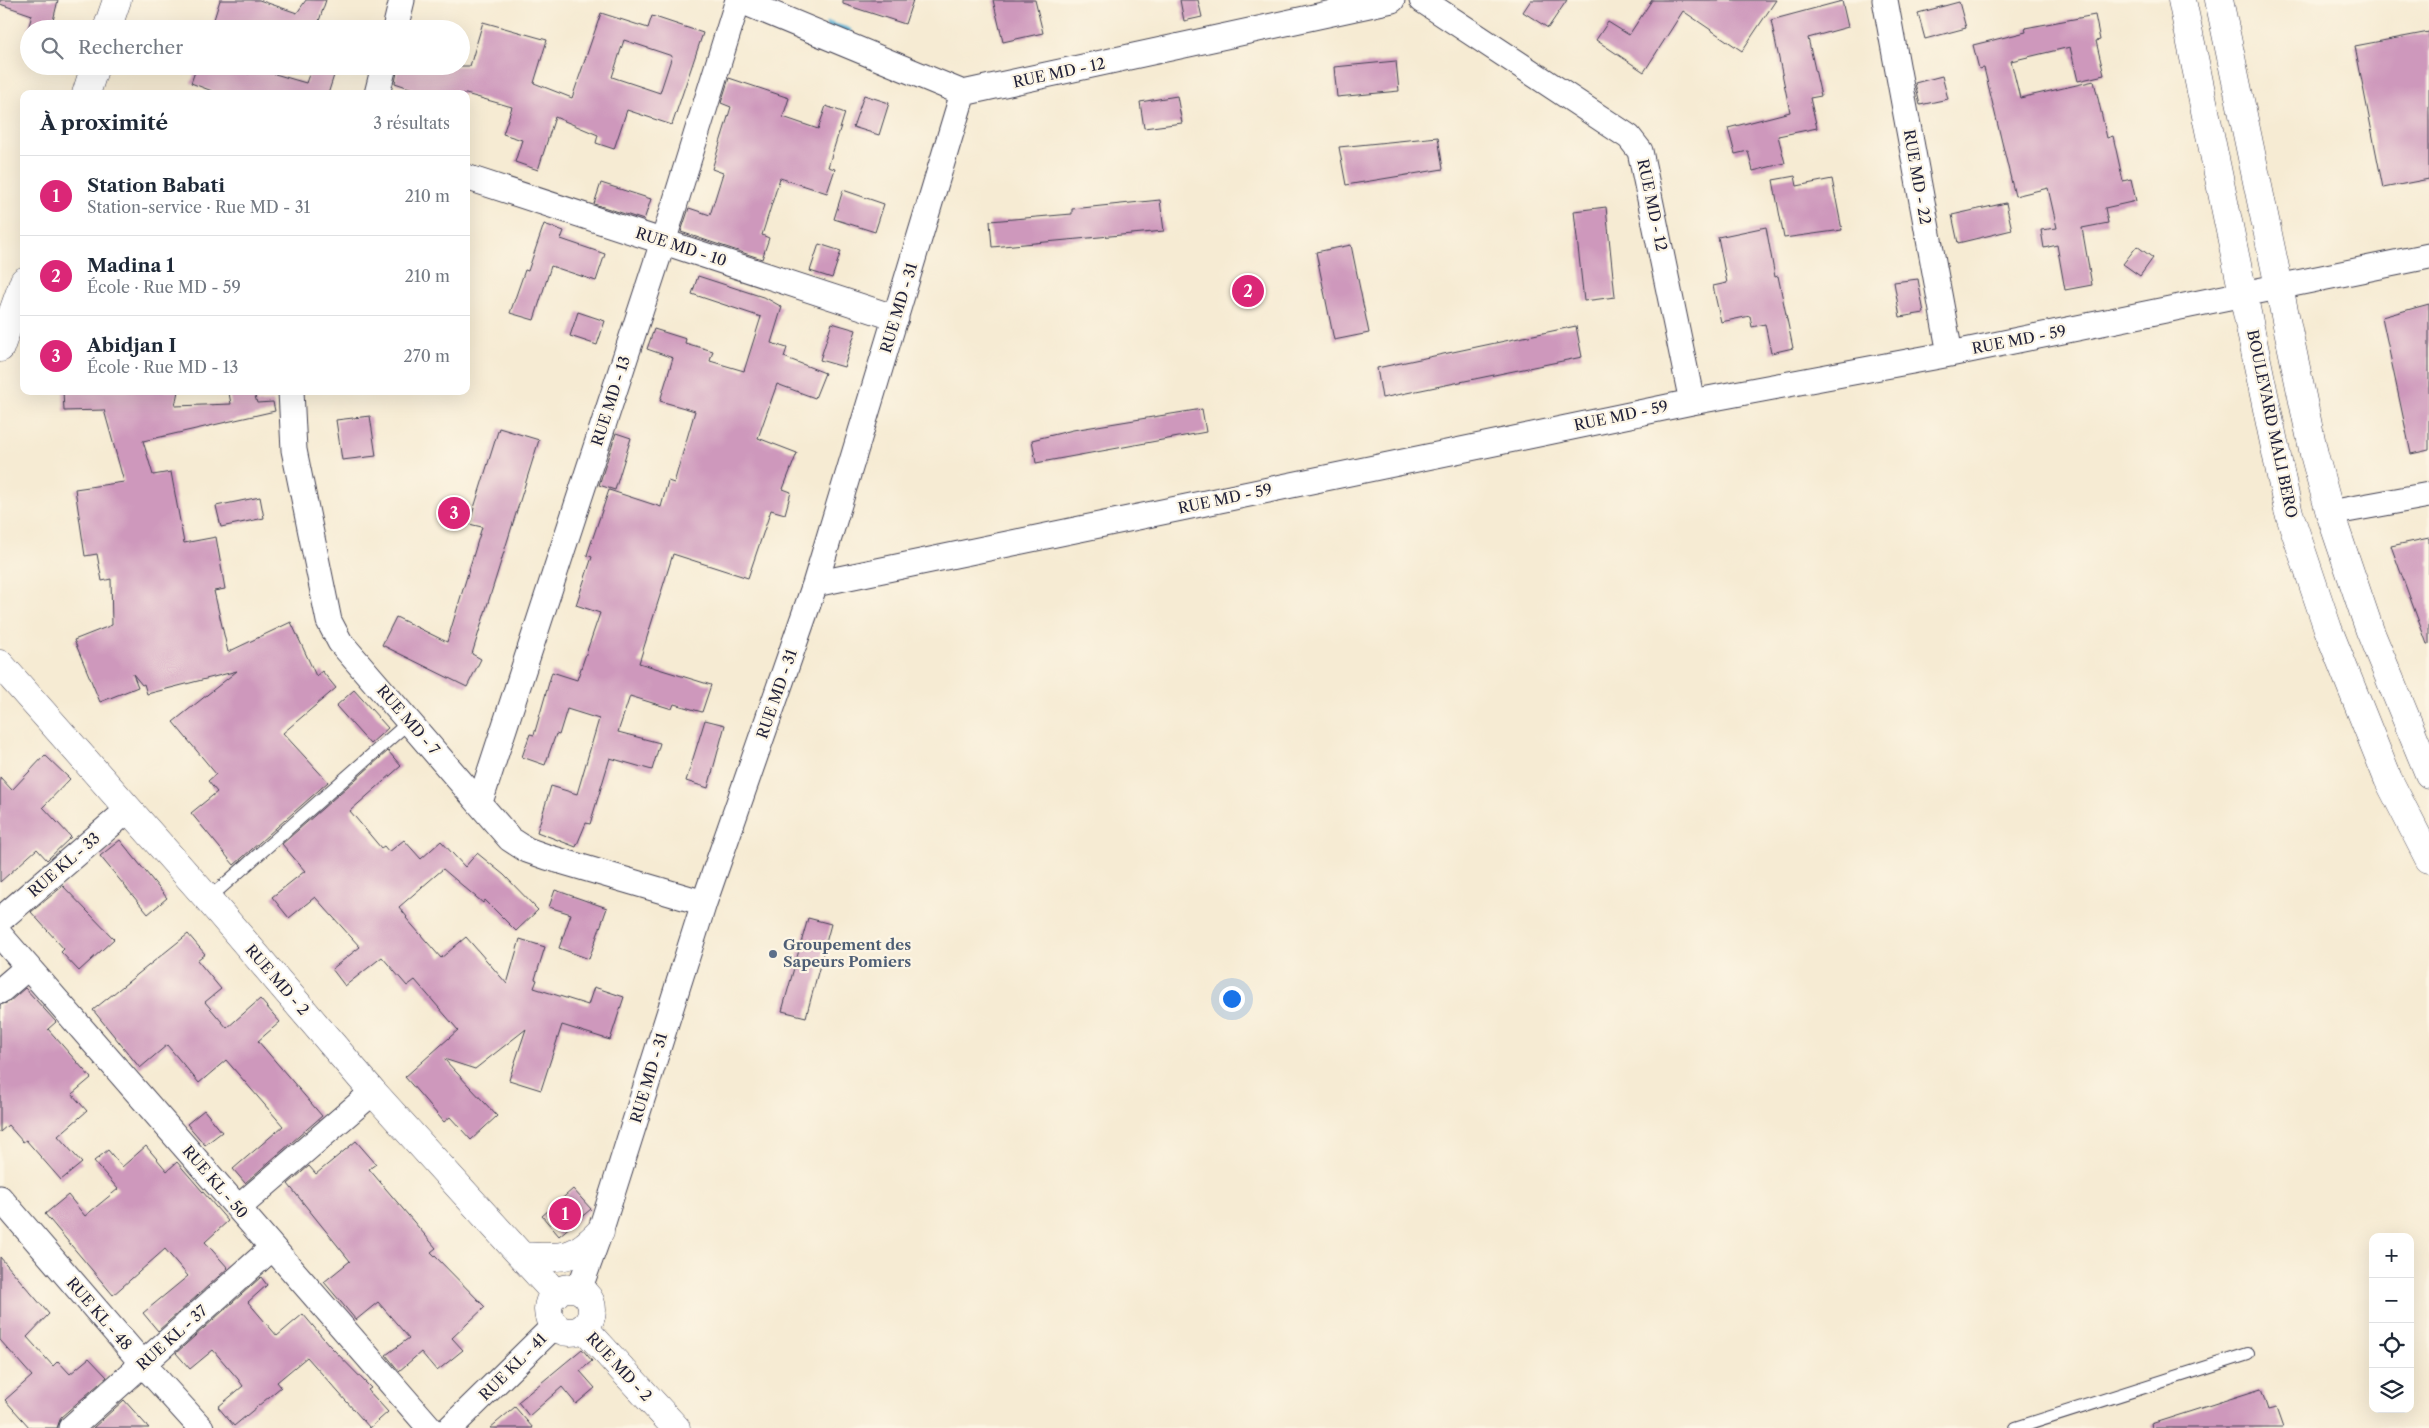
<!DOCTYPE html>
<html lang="fr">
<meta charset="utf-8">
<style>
:root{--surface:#fff;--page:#f2f2f3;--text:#1f2937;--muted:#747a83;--line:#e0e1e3;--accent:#db2777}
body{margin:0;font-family:"Libre Caslon Text",serif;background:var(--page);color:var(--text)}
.controls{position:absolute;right:15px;bottom:15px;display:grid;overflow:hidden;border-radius:10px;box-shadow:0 5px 20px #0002}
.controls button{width:45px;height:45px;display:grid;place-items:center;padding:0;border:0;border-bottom:1px solid var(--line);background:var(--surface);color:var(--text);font:25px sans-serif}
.you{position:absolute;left:1231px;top:998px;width:18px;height:18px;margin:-12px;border:4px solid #fff;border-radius:50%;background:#1a73e8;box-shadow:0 0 0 8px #1a73e833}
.badge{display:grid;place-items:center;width:32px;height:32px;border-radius:50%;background:var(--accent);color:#fff;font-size:16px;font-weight:700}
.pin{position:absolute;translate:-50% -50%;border:2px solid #fff;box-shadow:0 1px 5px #0006}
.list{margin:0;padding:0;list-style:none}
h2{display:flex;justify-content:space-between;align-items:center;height:65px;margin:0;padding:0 20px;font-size:21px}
h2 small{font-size:16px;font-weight:400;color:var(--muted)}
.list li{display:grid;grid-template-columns:32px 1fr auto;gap:15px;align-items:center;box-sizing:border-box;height:80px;padding:0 20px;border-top:1px solid var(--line)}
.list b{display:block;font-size:19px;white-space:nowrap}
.list p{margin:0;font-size:16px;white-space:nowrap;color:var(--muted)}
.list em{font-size:16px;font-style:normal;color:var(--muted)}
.icon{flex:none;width:28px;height:28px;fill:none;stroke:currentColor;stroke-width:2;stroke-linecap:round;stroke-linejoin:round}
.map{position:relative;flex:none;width:2429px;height:1428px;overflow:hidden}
.search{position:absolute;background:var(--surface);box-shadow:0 5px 20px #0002;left:20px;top:20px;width:450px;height:55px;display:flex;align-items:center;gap:12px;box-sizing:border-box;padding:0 18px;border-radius:28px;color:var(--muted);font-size:19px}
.panel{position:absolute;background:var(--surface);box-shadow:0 5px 20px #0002;left:20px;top:90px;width:450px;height:305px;border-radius:10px}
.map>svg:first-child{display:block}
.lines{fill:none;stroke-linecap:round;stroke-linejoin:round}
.stream{stroke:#58b1d5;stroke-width:7}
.building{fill:#ce98bc;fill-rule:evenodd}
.lane-casing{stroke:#424052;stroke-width:14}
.street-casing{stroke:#424052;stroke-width:27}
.secondary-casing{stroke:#424052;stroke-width:29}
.primary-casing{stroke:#424052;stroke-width:29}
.lane{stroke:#fff;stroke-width:12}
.street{stroke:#fff;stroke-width:25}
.secondary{stroke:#fff;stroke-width:28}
.primary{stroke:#fff;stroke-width:28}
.service-dot{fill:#5c6f8a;stroke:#fcf5e5;stroke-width:2}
.labels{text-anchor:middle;stroke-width:4.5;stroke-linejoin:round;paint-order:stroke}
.street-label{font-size:15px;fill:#22223b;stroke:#fcf5e5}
.service-label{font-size:15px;font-weight:bold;fill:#4e5e75;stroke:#fcf5e5;text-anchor:start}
</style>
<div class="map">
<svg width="2429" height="1428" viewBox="0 0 2429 1428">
<rect width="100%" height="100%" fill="#fcf5e5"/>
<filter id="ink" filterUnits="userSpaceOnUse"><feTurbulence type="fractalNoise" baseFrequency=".02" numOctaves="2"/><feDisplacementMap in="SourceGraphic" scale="10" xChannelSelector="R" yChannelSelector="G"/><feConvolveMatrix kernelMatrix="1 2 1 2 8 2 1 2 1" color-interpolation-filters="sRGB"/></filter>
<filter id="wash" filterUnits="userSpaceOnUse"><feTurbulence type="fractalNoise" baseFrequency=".0096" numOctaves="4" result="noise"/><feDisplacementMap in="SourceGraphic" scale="20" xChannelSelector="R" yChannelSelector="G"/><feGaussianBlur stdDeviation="1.12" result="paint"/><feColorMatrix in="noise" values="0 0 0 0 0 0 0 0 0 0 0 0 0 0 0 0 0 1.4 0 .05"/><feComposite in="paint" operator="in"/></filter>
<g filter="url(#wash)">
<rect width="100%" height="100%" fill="#f6ebd3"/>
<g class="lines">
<path class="stream" d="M 829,25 L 848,31"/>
</g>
<g id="blocks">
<path class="building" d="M 0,0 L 58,0 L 51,29 L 28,29 L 32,15 L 0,4 Z
M 220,0 L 259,0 L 297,13 L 306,0 L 326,0 L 319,21 L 334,26 L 333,29 L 211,29 Z
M 843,0 L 913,0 L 905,24 L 843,4 Z
M 993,0 L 1035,0 L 1043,33 L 1003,42 Z
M 1180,0 L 1198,0 L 1202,17 L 1184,21 Z
M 1531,0 L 1567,0 L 1548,28 L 1523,12 Z
M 1652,0 L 1776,0 L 1742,51 L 1683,11 L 1644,72 L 1596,40 L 1608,22 L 1629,35 Z
M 1842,1 L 1848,27 L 1808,38 L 1821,96 L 1810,98 L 1817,128 L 1778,136 L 1785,163 L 1753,171 L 1748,151 L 1735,154 L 1728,128 L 1790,112 L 1771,20 Z
M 1959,2 L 1966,28 L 1925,39 L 1918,13 Z
M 601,13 L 648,28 L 652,16 L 703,33 L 672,125 L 627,110 L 614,149 L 596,143 L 598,135 L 555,117 L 538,170 L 515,162 L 522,140 L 503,134 L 512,107 L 466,94 L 427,94 L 395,83 L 398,66 L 470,66 L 483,22 L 547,40 L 534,83 L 572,98 ZM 624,40 L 672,56 L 660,93 L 612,77 Z
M 2095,15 L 2100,40 L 2096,41 L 2104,75 L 2078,81 L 2070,47 L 2011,61 L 2020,98 L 2094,81 L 2107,138 L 2113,136 L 2123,181 L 2131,179 L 2136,201 L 2105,208 L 2108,223 L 2082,228 L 2092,285 L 2065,290 L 2057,245 L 2044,248 L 2041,230 L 2057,228 L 2048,188 L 2015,196 L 1984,68 L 1979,69 L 1973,45 L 2026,32 L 2025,28 Z
M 2429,32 L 2429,179 L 2383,188 L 2355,46 Z
M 1396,61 L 1399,91 L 1337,97 L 1334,67 Z
M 197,66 L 226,66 L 249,74 L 251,67 L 306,83 L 312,66 L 337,66 L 328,94 L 220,94 L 191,83 Z
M 1942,76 L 1948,99 L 1920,105 L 1915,83 Z
M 729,78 L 789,98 L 783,117 L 818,129 L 826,106 L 845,113 L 828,167 L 835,169 L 827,193 L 780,178 L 762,235 L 769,238 L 762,259 L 681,232 L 689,208 L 710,215 L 723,173 L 712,169 L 731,107 L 721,103 Z
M 864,95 L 889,103 L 879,135 L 853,127 Z
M 1177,96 L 1182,123 L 1144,128 L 1140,102 Z
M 1438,137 L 1443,169 L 1346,185 L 1339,147 Z
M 1795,176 L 1797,186 L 1832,179 L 1842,230 L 1784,238 L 1773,180 Z
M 601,183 L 651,199 L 644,220 L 594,204 Z
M 843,190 L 884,204 L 875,232 L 834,219 Z
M 1160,200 L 1164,231 L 992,247 L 990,221 L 1072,214 L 1072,209 Z
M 2006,203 L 2012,230 L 1958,243 L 1952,215 Z
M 1606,207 L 1615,297 L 1584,301 L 1574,211 Z
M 544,224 L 564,231 L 561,239 L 605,254 L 596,281 L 551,266 L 534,320 L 510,313 L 525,270 L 528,271 Z
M 1766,227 L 1775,277 L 1778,276 L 1793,348 L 1771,353 L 1765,324 L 1752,327 L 1750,316 L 1721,322 L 1713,286 L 1727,283 L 1718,237 Z
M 819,244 L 841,251 L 832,278 L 810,271 Z
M 1351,245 L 1369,333 L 1334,340 L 1316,252 Z
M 2137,246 L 2153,258 L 2140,276 L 2123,264 Z
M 698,276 L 766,298 L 782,307 L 771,343 L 787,348 L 784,357 L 825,373 L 815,398 L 777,384 L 758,438 L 797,453 L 783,489 L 791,492 L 785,514 L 771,510 L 748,578 L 673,554 L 639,663 L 711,685 L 702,712 L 674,704 L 672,709 L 630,696 L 618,732 L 660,743 L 652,770 L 610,758 L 590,824 L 586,823 L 576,847 L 537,832 L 551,786 L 577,794 L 599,719 L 567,709 L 559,735 L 556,734 L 545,765 L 522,757 L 530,734 L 534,735 L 552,672 L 577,680 L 600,613 L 576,605 L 592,557 L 587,555 L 609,490 L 661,507 L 668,481 L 674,483 L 695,411 L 660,401 L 673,358 L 647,349 L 654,329 L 686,339 L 685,343 L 713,351 L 710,361 L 744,371 L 761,317 L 692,294 Z
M 1918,279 L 1924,313 L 1900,317 L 1894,282 Z
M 2429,304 L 2429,450 L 2411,454 L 2382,317 Z
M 578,312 L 605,321 L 597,345 L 570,336 Z
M 832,323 L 856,330 L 844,367 L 820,360 Z
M 1576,326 L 1582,357 L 1382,398 L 1377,368 Z
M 63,391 L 178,391 L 175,406 L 231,404 L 229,393 L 254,393 L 257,403 L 273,402 L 275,411 L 143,441 L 153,475 L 171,472 L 184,543 L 216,537 L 225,589 L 214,591 L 228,652 L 291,622 L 316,676 L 322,671 L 336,688 L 283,733 L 328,782 L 234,865 L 191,813 L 217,792 L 208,781 L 216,774 L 173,722 L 237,671 L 147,694 L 144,684 L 142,685 L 133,674 L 138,687 L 100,702 L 74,640 L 112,625 L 111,579 L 102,581 L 97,554 L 85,556 L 75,489 L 124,482 L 104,410 L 64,411 Z
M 1202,409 L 1206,432 L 1036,463 L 1032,440 L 1073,430 Z
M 370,416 L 376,456 L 342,460 L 336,420 Z
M 499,428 L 539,440 L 472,654 L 481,659 L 467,687 L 382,645 L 396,617 L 447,642 L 482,527 L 469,524 Z
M 616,433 L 631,438 L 615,490 L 599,485 Z
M 260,497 L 264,518 L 221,527 L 216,506 Z
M 2429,538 L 2429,644 L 2427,644 L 2391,546 Z
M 354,690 L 388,728 L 370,744 L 336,706 Z
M 705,720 L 725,725 L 708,788 L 686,781 Z
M 388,751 L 401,766 L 350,811 L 381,848 L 384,846 L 389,852 L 404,840 L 421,859 L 441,841 L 465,867 L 477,853 L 504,875 L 538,910 L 516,931 L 485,900 L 483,903 L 443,869 L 399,907 L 407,917 L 406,918 L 441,958 L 466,937 L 507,984 L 520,939 L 545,947 L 535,979 L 537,980 L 534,988 L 588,1005 L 594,987 L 624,997 L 610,1040 L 562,1025 L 541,1090 L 509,1080 L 526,1029 L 475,1069 L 444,1059 L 497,1116 L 471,1140 L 450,1117 L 444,1122 L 405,1077 L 458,1030 L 415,980 L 407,986 L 382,957 L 345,986 L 332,969 L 360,947 L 315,897 L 289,918 L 272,897 L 305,871 L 282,844 Z
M 45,755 L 70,779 L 43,807 L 71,837 L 47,860 L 37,849 L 0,882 L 0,777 L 12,790 Z
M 120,840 L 167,898 L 148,914 L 100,856 Z
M 63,886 L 114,939 L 79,971 L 61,952 L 64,949 L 31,912 Z
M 555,890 L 607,908 L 589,959 L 559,948 L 571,914 L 549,907 Z
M 808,918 L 831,924 L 806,1017 L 782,1011 Z
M 188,934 L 205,954 L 197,960 L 221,989 L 205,1002 L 227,1028 L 260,999 L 280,1022 L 258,1041 L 322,1116 L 245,1183 L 233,1169 L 283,1126 L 226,1060 L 199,1083 L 167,1045 L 140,1068 L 93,1010 Z
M 25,988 L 56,1022 L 48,1029 L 91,1078 L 72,1094 L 87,1111 L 58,1136 L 82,1163 L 61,1180 L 26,1140 L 23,1142 L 8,1125 L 0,1132 L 0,1005 L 9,1002 Z
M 204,1110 L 222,1132 L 205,1145 L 187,1124 Z
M 356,1141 L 376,1164 L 369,1169 L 436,1248 L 431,1252 L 485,1307 L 452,1338 L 463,1350 L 437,1371 L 421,1352 L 399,1371 L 386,1355 L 409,1338 L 378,1302 L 356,1320 L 324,1282 L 350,1261 L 288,1184 L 309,1166 L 316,1174 Z
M 146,1146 L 167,1171 L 177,1162 L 228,1221 L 205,1242 L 228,1268 L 158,1331 L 143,1313 L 188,1276 L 165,1249 L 113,1295 L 45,1214 L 68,1195 L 85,1216 L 118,1189 L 94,1161 L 108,1150 L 122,1167 Z
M 573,1189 L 591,1209 L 559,1236 L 542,1216 Z
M 0,1257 L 49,1314 L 27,1337 L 53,1366 L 58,1361 L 70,1374 L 89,1358 L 107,1377 L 61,1417 L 57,1428 L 30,1428 L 5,1400 L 32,1376 L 0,1340 Z
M 261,1277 L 267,1285 L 248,1302 L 277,1336 L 303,1314 L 329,1345 L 371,1388 L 368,1390 L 388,1412 L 370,1428 L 307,1357 L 277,1382 L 281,1387 L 234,1426 L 218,1407 L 243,1386 L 238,1379 L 213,1350 L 190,1369 L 176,1353 Z
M 582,1349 L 592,1361 L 580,1371 L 595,1388 L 576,1404 L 562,1387 L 529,1416 L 518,1402 Z
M 2261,1389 L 2268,1410 L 2276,1408 L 2283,1428 L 2152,1428 L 2151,1424 Z
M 124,1400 L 149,1428 L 93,1428 Z
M 515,1407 L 533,1428 L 490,1428 Z"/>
</g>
</g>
<g filter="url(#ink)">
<use href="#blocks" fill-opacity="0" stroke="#424052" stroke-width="1"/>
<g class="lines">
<defs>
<path id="lane" d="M 208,899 L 409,722
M 2016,1428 L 2248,1354"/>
<path id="street" d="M 739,0 L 963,93 L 1392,0
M 1422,0 L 1629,137 L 1640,151 L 1692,402
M 1885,0 L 1950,354
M 395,29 L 402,0
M 377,94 L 384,66
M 466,177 L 896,318
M 291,391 L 294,450 L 329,621 L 340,642 L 510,839 L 527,850 L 547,857 L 704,903
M 2330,513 L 2429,495
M 815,584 L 1692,402 L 1950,354 L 2429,256
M 480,802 L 663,242 L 738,0
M 0,920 L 129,809
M 0,935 L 430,1428
M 0,991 L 28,967
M 0,1198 L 143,1364 L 201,1428
M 238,1208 L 373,1092
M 579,1290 L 600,1232 L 704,903 L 815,584 L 963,93
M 71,1428 L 272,1248
M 450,1428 L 554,1326"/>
<path id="secondary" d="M 107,29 L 117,0
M 86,94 L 95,66
M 0,348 L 24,281
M 0,664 L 208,899 L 373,1092 L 556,1294
M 523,1256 C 562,1258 572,1261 600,1232
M548 1310a22 22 0 1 1 44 0a22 22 0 1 1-44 0Z
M 584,1328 L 676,1428"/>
<path id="primary" d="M 2182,0 L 2288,510 L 2328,629 L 2388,779 L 2429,859
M 2219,0 L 2314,454 L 2330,513 L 2370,631 L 2429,774"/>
</defs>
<use href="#lane" class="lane-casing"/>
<use href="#street" class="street-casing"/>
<use href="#secondary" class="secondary-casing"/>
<use href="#primary" class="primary-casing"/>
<use href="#lane" class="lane"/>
<use href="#street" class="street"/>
<use href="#secondary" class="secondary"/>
<use href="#primary" class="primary"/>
</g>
</g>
<circle class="service-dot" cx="773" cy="954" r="5"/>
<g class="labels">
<g class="street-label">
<text transform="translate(1059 73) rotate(-12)" y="5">RUE MD - 12</text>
<text transform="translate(1917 177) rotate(80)" y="5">RUE MD - 22</text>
<text transform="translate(1652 205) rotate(78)" y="5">RUE MD - 12</text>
<text transform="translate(681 247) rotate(18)" y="5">RUE MD - 10</text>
<text transform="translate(899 308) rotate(-73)" y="5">RUE MD - 31</text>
<text transform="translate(2019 340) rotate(-11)" y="5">RUE MD - 59</text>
<text transform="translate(611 401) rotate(-72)" y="5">RUE MD - 13</text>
<text transform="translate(1621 416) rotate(-12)" y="5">RUE MD - 59</text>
<text transform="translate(2272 424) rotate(78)" y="5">BOULEVARD MALI BERO</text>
<text transform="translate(1225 499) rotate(-12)" y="5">RUE MD - 59</text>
<text transform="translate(777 694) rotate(-71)" y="5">RUE MD - 31</text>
<text transform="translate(408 720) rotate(49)" y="5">RUE MD - 7</text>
<text transform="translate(64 865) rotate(-41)" y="5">RUE KL - 33</text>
<text transform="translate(277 980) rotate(49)" y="5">RUE MD - 2</text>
<text transform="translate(649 1078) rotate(-73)" y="5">RUE MD - 31</text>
<text transform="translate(215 1182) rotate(49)" y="5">RUE KL - 50</text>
<text transform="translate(99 1314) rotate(49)" y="5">RUE KL - 48</text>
<text transform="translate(172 1338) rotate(-42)" y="5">RUE KL - 37</text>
<text transform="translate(513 1367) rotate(-45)" y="5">RUE KL - 41</text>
<text transform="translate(619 1367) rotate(47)" y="5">RUE MD - 2</text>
</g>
<g class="service-label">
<text x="783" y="950">Groupement des<tspan x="783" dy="17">Sapeurs Pomiers</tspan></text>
</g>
</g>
</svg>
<div class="controls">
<button>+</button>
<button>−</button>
<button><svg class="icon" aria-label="locate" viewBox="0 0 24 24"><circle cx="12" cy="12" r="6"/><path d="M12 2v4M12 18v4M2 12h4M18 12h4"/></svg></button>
<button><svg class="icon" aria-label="layers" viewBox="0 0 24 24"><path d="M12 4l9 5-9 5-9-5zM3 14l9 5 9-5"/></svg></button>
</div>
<div class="you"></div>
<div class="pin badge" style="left:565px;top:1214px">1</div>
<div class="pin badge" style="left:1248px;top:291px">2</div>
<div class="pin badge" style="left:454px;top:513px">3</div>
<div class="search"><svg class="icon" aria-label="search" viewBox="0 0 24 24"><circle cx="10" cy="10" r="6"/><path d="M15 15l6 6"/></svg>Rechercher</div>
<section class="panel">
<h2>À proximité<small>3 résultats</small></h2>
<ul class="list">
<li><span class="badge">1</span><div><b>Station Babati</b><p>Station-service · Rue MD - 31</p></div><em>210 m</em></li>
<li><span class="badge">2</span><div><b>Madina 1</b><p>École · Rue MD - 59</p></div><em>210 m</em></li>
<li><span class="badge">3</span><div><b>Abidjan I</b><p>École · Rue MD - 13</p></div><em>270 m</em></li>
</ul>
</section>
</div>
